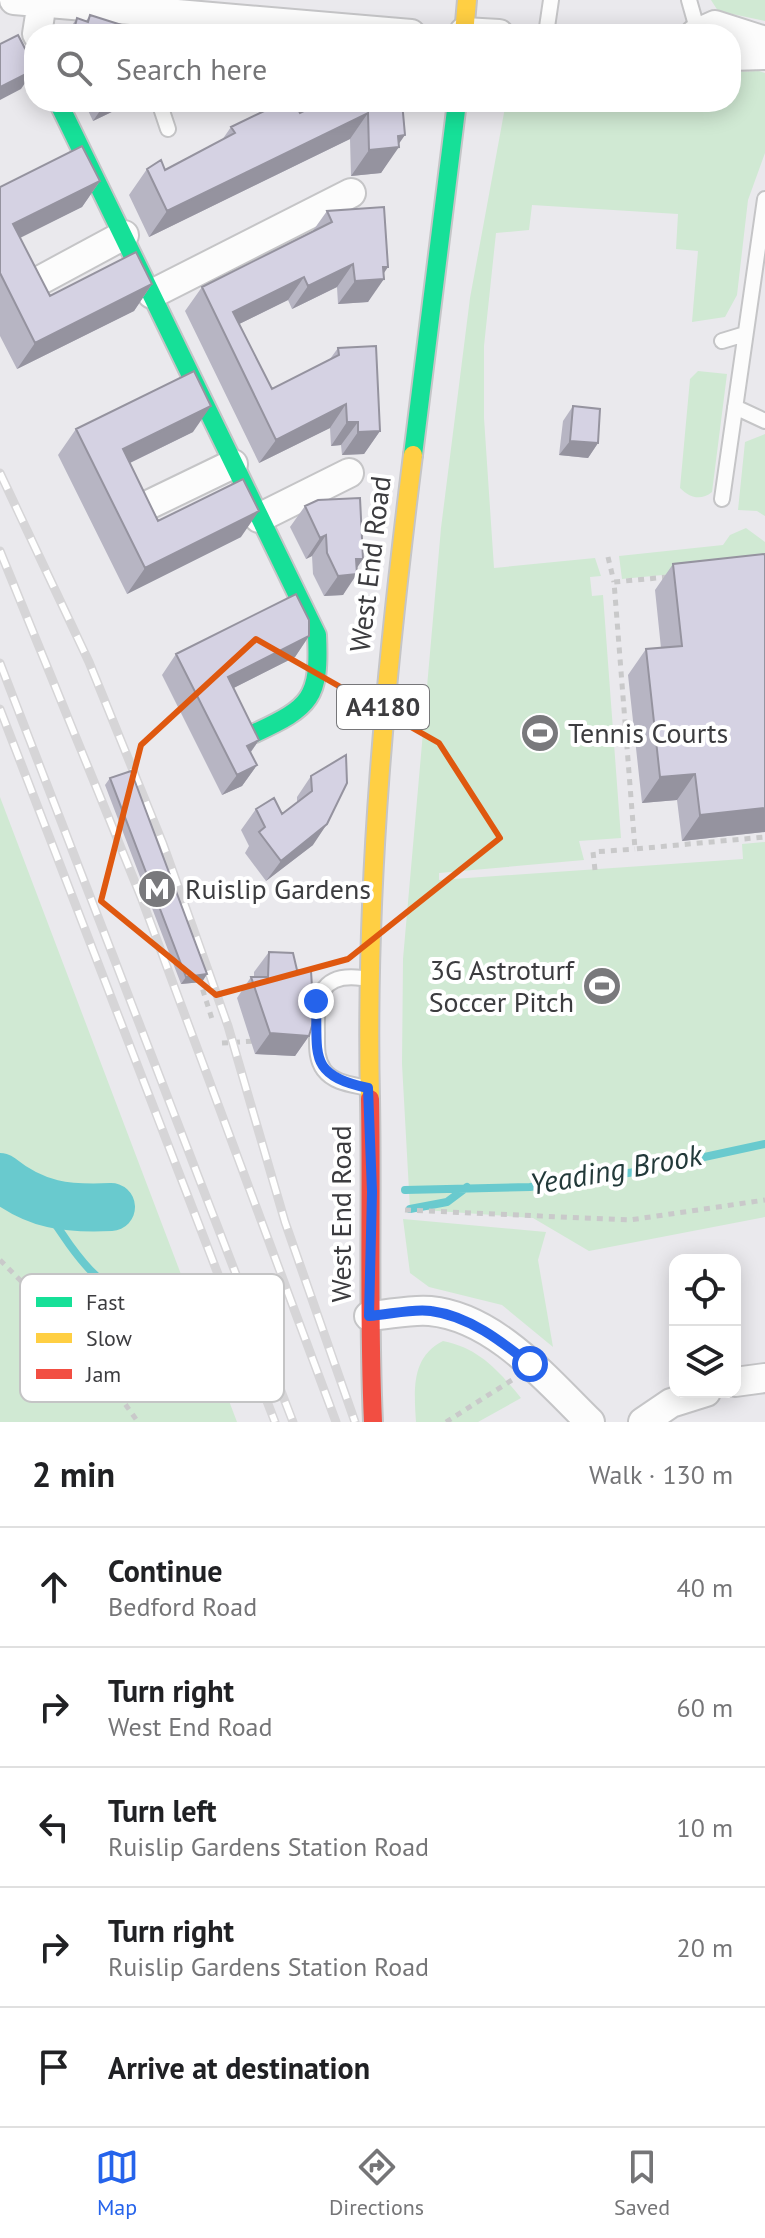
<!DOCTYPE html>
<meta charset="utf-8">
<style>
:root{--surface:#fff;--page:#f6f6f6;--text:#202124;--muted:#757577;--line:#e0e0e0;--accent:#2563eb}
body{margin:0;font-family:"PT Sans",sans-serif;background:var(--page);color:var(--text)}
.controls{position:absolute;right:24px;bottom:24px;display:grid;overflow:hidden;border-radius:16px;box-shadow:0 4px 20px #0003}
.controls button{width:72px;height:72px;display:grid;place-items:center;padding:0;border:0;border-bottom:2px solid var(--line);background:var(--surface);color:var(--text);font:40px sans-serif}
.stop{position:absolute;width:24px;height:24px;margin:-18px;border:6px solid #2563eb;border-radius:50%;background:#fff}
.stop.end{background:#2563eb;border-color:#fff;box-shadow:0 2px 8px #0008}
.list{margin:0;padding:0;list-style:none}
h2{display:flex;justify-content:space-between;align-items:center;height:104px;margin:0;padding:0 32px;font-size:34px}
h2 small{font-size:26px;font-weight:400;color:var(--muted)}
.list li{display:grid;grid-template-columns:52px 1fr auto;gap:24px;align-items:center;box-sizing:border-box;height:120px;padding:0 32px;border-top:2px solid var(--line)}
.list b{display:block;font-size:30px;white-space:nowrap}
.list p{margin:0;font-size:26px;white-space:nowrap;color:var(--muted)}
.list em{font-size:26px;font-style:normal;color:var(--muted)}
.icon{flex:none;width:44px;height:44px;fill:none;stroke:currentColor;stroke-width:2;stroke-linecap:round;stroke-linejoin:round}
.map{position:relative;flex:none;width:765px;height:1422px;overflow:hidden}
.search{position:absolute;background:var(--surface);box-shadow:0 4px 20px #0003;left:24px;right:24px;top:24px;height:88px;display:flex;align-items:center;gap:20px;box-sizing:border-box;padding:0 28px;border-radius:32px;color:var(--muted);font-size:30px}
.sheet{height:704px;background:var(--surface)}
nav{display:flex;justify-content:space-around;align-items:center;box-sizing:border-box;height:112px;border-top:2px solid var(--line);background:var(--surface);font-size:22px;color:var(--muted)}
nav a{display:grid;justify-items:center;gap:4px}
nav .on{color:var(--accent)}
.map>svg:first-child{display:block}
.green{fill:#d0e9d3}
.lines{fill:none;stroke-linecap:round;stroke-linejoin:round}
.stream{stroke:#69cace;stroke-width:8}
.river{stroke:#69cace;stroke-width:48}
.lane-casing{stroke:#c5c5c7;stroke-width:18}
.street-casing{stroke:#c5c5c7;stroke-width:32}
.fast-casing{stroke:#c5c5c7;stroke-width:22}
.slow-casing{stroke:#c5c5c7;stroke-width:22}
.jam-casing{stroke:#c5c5c7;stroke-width:22}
.path{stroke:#c9c9ca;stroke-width:5;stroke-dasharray:6 6;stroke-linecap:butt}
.lane{stroke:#fcfcfc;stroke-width:14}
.street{stroke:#fcfcfc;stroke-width:28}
.fast{stroke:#16e098;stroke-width:18}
.slow{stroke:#ffcf43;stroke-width:18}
.jam{stroke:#f24e42;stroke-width:18}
.rail-casing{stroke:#d6d5d7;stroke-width:9}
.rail{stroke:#fff;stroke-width:6;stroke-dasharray:18;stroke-linecap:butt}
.wall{fill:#b7b5c3}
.shaded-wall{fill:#95939f}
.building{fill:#d5d2e3;stroke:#95939f;stroke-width:2}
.route{stroke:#2563eb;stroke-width:10}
.marked{fill:none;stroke:#df580f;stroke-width:6;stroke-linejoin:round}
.labels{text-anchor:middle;stroke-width:8;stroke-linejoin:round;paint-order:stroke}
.shield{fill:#fff;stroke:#767679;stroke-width:2}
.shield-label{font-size:26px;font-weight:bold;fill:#3c3c3f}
.street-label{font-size:28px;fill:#3c3c3f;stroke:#fff}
.poi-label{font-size:28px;fill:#3c3c3f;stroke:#fff;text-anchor:start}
.water-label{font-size:30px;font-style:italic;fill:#223939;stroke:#fff}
.key{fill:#fff;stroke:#c4c4c5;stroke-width:2}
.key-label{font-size:22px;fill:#3c3c3f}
</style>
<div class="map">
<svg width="765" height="1422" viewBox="0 0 765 1422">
<rect width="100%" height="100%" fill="#eae9ed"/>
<path class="green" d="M 711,0 L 765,0 L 765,21 L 718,11 Z
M 759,71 L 765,73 L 765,153 L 748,200 L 737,295 L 725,317 L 692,322 L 698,251 L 676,249 L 678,214 L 532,205 L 529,230 L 496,233 L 484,346 L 484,418 L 494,568 L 595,558 L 601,576 L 590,577 L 592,596 L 603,595 L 621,838 L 579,841 L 584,860 L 439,873 L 439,880 L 743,859 L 742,844 L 765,842 L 765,1217 L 589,1251 L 533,1218 L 410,1209 L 402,1064 L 403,959 L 441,528 L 470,298 L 506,102 L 731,102 L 731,72 Z
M 698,371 L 727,374 L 712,492 C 701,501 690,498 680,488 L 690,379 Z
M 765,434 L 765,516 L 757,511 L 738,510 L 745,442 Z
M 746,528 L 765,542 L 765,565 L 622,579 L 619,556 L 723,545 L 730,535 Z
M 0,797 L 237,1422 L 0,1422 Z
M 403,1219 L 546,1232 L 538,1260 L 553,1347 L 502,1305 L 429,1287 L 410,1273 Z
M 443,1341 C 479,1348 499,1371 521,1398 L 478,1422 L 416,1422 C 414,1390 411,1357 443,1341 Z"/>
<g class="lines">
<path class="stream" d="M 405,1190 L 530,1187 L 635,1172 L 765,1144
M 40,1199 C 52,1220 85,1272 106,1283 C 121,1291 139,1291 155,1290
M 410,1209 L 447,1202 L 467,1187"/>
<path class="river" d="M 0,1177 C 36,1206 67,1209 111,1207"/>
<defs>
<path id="lane" d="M 689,0 L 698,32
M 162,34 L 163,14
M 546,34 L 551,0
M 159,102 L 168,129
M 722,341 L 745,334
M 735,407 L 765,421
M 722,499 L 765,199
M 362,978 C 319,972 316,999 317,1033 C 317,1046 316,1059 324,1070 C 333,1082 349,1084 363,1087"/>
<path id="street" d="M 14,0 L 411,34
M 464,32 L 499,34
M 37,34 L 42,2
M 695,34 L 715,25 L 765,41
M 731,56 L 765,55
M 37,282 L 124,235
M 152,294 L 351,193
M 144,507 L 233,464
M 259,518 L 349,473
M 369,1316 C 388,1315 411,1309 430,1311 C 495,1317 547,1380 590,1422
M 735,1382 L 765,1378
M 643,1422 L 671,1403 L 706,1392"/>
<path id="fast" d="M 58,102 L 317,635 C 320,698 311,707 255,733
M 413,455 L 457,102"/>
<path id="slow" d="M 464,34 L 467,0
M 370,1099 C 365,883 386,669 413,455"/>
<path id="jam" d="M 370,1099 C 372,1207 368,1314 373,1422"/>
</defs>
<use href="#lane" class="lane-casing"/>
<use href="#street" class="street-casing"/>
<use href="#fast" class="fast-casing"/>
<use href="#slow" class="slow-casing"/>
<use href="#jam" class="jam-casing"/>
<path class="path" d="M 608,557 L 614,582
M 668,577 L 614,582 L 635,849 L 765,837
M 595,870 L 593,852 L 635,849
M 199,978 L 212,1019
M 222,1043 L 256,1041
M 405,1210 L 630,1220 L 765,1200
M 0,1260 L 77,1337 L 138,1422
M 446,1422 L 512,1380"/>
<use href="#lane" class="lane"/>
<use href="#street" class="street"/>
<use href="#fast" class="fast"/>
<use href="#slow" class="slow"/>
<use href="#jam" class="jam"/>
<defs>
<path id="rail" d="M 0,473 L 89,662 L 163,844 L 228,1026 L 285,1222 L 355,1422
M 0,551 L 141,897 L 336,1422
M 0,663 L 293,1422
M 0,709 L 275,1422"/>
</defs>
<use href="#rail" class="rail-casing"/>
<use href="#rail" class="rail"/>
</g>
<path class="wall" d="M 90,15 L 149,34 L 66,34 L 77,18 L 86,21 Z
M 84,102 L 125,102 L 122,107 L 93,121 Z
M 402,102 L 399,144 L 381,173 L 351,176 L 350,139 L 149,237 L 129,195 L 147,169 L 165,170 L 222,140 L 231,127 L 300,113 Z
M 100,181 L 82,207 L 20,237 L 50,296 L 152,284 L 134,311 L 17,369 L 0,336 L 0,187 Z
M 327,211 L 384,273 L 368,302 L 338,304 L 337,287 L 292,309 L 288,300 L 239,324 L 272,389 L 330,359 L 338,348 L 380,431 L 364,454 L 342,455 L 341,445 L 331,446 L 330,428 L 259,463 L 185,311 L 202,287 L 312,232 Z
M 573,406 L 598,443 L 588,458 L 559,455 L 563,421 Z
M 76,429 L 193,432 L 130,463 L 158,521 L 241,537 L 127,594 L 58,455 Z
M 305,506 L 357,568 L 343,595 L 324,596 L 313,574 L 312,556 L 306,559 L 290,527 Z
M 765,554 L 765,832 L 682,841 L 677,800 L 642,803 L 628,675 L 646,649 L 661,648 L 655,590 L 673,564 Z
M 309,636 L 295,657 L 233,688 L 259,740 L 251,752 L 257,765 L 242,786 L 222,795 L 162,675 L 176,654 Z
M 311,776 L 313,845 L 266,881 L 245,853 L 249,846 L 241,830 L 256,809 L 282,814 L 297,802 L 297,797 Z
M 110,778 L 207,974 L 202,982 L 181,984 L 105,785 Z
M 269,952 L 309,1036 L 295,1056 L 255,1054 L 237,998 L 251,977 L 254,977 L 254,972 Z"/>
<path class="shaded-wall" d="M 34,70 L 21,89 L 0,100 L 0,87 Z
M 106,102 L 125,102 L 122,107 L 93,121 Z
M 368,113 L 350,139 L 149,237 L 167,211 Z
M 405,135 L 396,148 L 399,147 L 381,173 L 351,176 L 369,150 L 398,136 Z
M 100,181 L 82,207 L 0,248 L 13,224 Z
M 353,264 L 337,287 L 292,309 L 308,286 Z
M 383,267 L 388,267 L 380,279 L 384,279 L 368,302 L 338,304 L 355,281 Z
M 304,277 L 288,300 L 223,332 L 233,312 Z
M 152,284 L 134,311 L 17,369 L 35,343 Z
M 346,404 L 330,428 L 259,463 L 276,440 Z
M 211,406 L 193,432 L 105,475 L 123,449 Z
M 347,422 L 358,422 L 341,445 L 331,446 Z
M 380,431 L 364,454 L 342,455 L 358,432 Z
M 570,441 L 598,443 L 588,458 L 559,455 Z
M 259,511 L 241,537 L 127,594 L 145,568 Z
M 326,535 L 312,556 L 306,559 L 320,538 Z
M 356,559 L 363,559 L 352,575 L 357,574 L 343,595 L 324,596 L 338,576 Z
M 309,636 L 295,657 L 214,698 L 228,677 Z
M 259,740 L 245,760 L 247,746 Z
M 257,765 L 242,786 L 222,795 L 237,775 Z
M 695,774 L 677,800 L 642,803 L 660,777 Z
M 765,808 L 765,832 L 682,841 L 700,815 Z
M 327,824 L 313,845 L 266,881 L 281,861 Z
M 207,974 L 202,982 L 181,984 L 186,977 Z
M 270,1033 L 309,1036 L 295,1056 L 255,1054 Z"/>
<path class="building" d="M 90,15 L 150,34 L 73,34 L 77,18 L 88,22 Z
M 184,26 L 213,34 L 173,34 L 174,29 L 183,32 Z
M 18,35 L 34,66 L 34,70 L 0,87 L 0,44 Z
M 283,102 L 294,102 L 300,113 L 322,102 L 402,102 L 405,135 L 398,136 L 399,147 L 369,150 L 368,113 L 167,211 L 147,169 L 161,160 L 165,170 L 235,133 L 231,127 Z
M 82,146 L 100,181 L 13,224 L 50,296 L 136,252 L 152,284 L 35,343 L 0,273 L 0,187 Z
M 384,207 L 388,267 L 383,267 L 384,279 L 355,281 L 353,264 L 308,286 L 304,277 L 233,312 L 272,389 L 339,355 L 338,348 L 376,346 L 380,431 L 358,432 L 358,422 L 347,422 L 346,404 L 276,440 L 202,287 L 332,222 L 327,211 Z
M 194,371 L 211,406 L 123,449 L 158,521 L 243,479 L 259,511 L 145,568 L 76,429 Z
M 573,406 L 600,409 L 598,443 L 570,441 Z
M 360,498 L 363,559 L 356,559 L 357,574 L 338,576 L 327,553 L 326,535 L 320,538 L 305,506 L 318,500 Z
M 765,554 L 765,808 L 700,815 L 695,774 L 660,777 L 646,649 L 682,646 L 673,564 Z
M 296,594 L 309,620 L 309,636 L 228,677 L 259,740 L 247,746 L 257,765 L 237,775 L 176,654 Z
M 346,755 L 347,783 L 327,824 L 281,861 L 259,832 L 265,827 L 256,809 L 274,798 L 282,814 L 312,791 L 311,776 Z
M 131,771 L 207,974 L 186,977 L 110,778 Z
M 269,952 L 293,953 L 297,970 L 311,971 L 314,1019 L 309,1036 L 270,1033 L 251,977 L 268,977 Z"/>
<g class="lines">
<path class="route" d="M 316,1001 C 318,1055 307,1075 368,1088 L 372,1192 L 369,1316 C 388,1315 413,1308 431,1311 C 469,1316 501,1341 530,1364"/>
</g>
<path class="marked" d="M 256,639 L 439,743 L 500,838 L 348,959 L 216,995 L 101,901 L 141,745 Z"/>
<defs>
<symbol id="stadium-disc" viewBox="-11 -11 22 22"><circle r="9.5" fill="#79797c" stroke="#fff"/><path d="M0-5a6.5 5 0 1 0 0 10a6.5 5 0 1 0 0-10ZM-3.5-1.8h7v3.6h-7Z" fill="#fff"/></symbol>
<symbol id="metro-disc" viewBox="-11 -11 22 22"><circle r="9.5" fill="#79797c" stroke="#fff"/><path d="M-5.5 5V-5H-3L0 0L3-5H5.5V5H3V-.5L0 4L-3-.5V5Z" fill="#fff"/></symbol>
</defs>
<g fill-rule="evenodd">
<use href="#stadium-disc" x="518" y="711" width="44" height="44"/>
<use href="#metro-disc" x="135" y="867" width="44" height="44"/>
<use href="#stadium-disc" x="580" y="964" width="44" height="44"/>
</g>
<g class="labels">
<rect class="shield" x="337" y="685" width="92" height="44" rx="6"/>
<g class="shield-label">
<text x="383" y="716">A4180</text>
</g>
<g class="street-label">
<text transform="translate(370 564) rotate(-83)" y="10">West End Road</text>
<text transform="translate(341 1214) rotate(-90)" y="10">West End Road</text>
</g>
<g class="poi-label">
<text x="568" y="743">Tennis Courts</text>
<text x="185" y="899">Ruislip Gardens</text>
<text x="574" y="980" text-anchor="end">3G Astroturf<tspan x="574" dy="32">Soccer Pitch</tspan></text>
</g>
<g class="water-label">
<text transform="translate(616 1170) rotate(-10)" y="10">Yeading Brook</text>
</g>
</g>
<rect x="20" y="1274" width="264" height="128" rx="12" class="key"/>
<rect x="36" y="1297" width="36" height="10" fill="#16e098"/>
<rect x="36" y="1333" width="36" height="10" fill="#ffcf43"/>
<rect x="36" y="1369" width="36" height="10" fill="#f24e42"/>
<g class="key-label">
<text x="86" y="1310">Fast</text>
<text x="86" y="1346">Slow</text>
<text x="86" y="1382">Jam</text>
</g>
</svg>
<div class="controls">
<button><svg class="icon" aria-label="locate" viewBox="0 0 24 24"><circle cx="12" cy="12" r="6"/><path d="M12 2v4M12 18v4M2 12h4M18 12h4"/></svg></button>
<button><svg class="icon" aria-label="layers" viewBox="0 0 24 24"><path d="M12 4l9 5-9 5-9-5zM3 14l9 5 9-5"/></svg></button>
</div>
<div class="stop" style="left:530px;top:1364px"></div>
<div class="stop end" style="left:316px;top:1001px"></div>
<div class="search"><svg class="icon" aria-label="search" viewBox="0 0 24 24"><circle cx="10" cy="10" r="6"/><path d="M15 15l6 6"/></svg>Search here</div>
</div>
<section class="sheet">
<h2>2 min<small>Walk · 130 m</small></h2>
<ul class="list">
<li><svg class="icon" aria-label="ahead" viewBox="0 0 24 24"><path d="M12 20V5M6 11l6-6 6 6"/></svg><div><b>Continue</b><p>Bedford Road</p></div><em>40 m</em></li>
<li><svg class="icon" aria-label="right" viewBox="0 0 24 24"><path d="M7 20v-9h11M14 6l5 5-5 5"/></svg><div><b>Turn right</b><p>West End Road</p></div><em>60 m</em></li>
<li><svg class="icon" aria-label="left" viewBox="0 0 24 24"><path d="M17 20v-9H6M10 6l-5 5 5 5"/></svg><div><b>Turn left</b><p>Ruislip Gardens Station Road</p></div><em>10 m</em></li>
<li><svg class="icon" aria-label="right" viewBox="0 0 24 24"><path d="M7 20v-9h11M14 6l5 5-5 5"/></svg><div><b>Turn right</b><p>Ruislip Gardens Station Road</p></div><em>20 m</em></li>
<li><svg class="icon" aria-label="arrive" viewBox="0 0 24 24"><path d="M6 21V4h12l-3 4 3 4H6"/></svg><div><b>Arrive at destination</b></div></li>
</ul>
</section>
<nav>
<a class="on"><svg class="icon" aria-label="map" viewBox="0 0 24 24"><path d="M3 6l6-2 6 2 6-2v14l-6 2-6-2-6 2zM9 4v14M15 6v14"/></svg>Map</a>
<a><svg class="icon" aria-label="directions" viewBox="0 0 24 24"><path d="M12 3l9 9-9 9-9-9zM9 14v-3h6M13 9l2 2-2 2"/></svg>Directions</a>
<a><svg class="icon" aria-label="saved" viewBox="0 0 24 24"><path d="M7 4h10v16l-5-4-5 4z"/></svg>Saved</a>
</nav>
